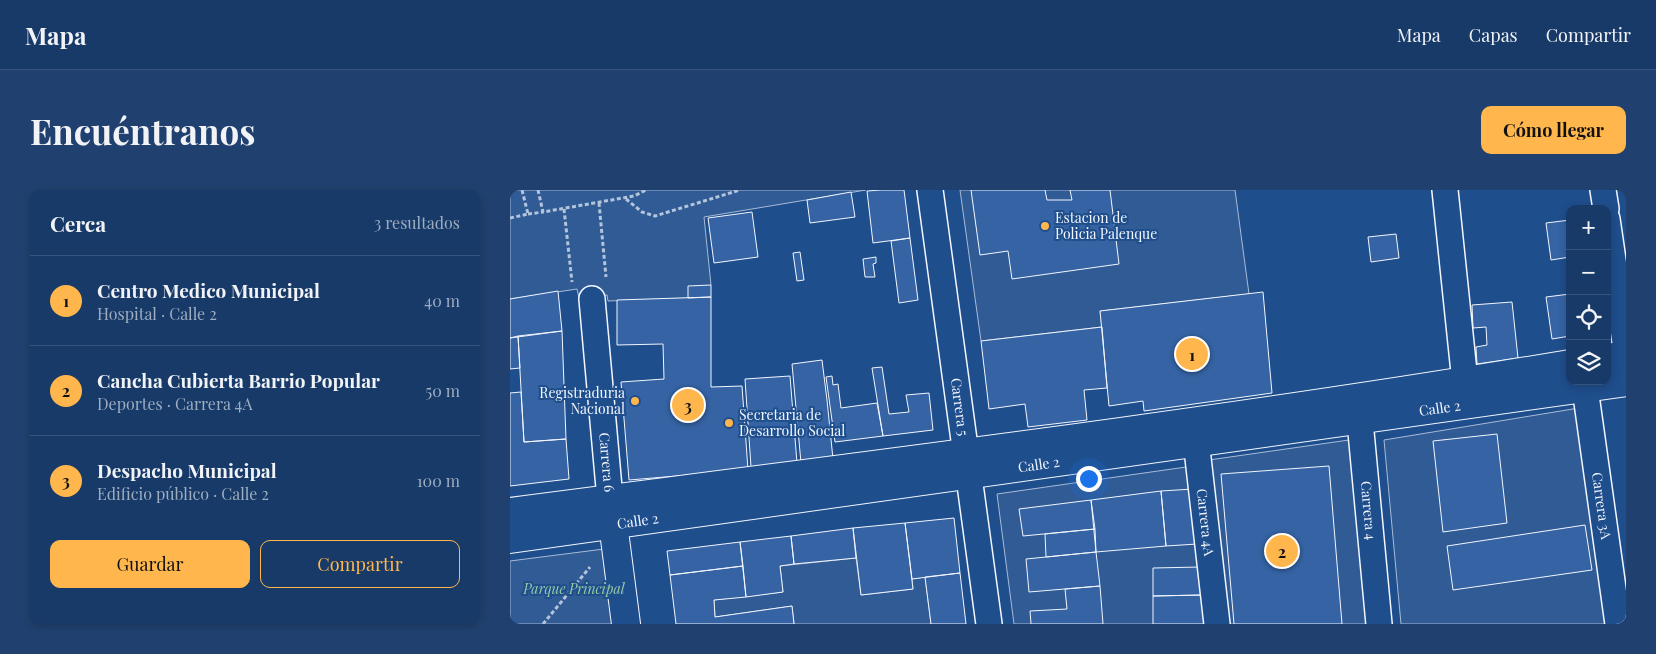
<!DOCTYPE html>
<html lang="es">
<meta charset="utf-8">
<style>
:root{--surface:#173a69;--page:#20416f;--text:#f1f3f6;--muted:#9eadc0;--line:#36547d;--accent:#ffb74d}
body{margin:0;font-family:"Playfair Display",serif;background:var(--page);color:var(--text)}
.controls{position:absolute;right:15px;top:15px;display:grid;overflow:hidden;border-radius:10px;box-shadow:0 2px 8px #0003}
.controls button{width:45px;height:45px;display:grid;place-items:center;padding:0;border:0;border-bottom:1px solid var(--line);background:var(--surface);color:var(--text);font:25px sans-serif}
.you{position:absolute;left:578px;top:288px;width:18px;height:18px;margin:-12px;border:4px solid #fff;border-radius:50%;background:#1a73e8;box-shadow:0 0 0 8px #1a73e833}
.badge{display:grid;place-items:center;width:32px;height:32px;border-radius:50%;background:var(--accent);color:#111;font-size:16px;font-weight:700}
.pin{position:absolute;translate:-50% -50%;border:2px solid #fff;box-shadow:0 1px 5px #0006}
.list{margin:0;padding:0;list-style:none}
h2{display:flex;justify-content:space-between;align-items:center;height:65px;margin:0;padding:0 20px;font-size:21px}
h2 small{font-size:16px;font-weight:400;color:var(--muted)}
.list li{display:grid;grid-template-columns:32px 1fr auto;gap:15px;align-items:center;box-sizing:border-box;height:90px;padding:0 20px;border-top:1px solid var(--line)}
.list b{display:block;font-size:19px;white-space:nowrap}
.list p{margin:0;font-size:16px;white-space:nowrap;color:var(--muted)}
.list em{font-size:16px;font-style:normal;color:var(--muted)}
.actions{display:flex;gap:10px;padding:15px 20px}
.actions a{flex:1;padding:11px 0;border:1px solid var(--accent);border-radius:10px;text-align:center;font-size:18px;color:var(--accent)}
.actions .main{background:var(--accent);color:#111}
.icon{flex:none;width:28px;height:28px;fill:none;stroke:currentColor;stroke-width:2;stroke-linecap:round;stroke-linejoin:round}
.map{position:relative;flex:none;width:1116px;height:434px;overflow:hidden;border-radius:10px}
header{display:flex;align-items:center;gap:30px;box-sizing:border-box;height:70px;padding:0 25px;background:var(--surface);border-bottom:1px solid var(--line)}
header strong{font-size:24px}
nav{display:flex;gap:28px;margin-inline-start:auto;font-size:18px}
.intro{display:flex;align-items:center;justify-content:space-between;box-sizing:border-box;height:120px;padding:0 30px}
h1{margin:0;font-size:35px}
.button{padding:12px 22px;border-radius:10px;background:var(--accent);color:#111;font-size:18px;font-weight:700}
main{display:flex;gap:30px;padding:0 30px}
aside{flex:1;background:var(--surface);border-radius:10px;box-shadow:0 2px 8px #0003}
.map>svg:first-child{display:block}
.built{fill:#305b95;stroke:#a8bbd7}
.building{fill:#3563a3;stroke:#f2f6ff}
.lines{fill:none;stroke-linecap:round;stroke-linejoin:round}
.minor-casing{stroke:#f2f6ff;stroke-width:28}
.tertiary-casing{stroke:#f2f6ff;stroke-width:30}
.path{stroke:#b3c4dc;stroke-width:3;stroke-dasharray:4 2.5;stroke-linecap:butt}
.minor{stroke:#1f4e8c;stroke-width:25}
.tertiary{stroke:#1f4e8c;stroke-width:28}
.poi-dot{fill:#ffb74d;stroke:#1f4e8c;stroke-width:2}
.labels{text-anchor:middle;stroke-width:4;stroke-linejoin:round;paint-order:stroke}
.poi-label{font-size:14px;fill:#f2f6ff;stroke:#1f4e8c;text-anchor:start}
.street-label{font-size:14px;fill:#f2f6ff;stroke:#1f4e8c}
.park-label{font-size:14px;font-style:italic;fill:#97c8a6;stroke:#1f4e8c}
</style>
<header>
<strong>Mapa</strong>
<nav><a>Mapa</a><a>Capas</a><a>Compartir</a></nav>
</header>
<div class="intro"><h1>Encuéntranos</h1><a class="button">Cómo llegar</a></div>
<main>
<aside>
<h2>Cerca<small>3 resultados</small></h2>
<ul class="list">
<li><span class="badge">1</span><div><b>Centro Medico Municipal</b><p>Hospital · Calle 2</p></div><em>40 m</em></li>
<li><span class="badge">2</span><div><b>Cancha Cubierta Barrio Popular</b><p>Deportes · Carrera 4A</p></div><em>50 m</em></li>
<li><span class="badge">3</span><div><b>Despacho Municipal</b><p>Edificio público · Calle 2</p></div><em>100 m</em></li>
</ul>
<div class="actions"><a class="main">Guardar</a><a>Compartir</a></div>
</aside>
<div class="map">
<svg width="1116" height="434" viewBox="0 0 1116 434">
<rect width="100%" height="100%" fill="#1f4e8c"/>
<path class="built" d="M 0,0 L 356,0 L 194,27 L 201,95 L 178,108 L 98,111 L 97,105 L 69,108 L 67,99 L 0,109 Z
M 450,0 L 725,0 L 739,104 L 590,121 L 592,137 L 471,151 Z
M 1069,218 L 1099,434 L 891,434 L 874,250 Z
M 846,249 L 863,434 L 717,434 L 699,270 Z
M 683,276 L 702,434 L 504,434 L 487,304 Z
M 94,359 L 106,434 L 0,434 L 0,371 Z
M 346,368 L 351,405 L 403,399 L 402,389 L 415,387 L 421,434 L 284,434 L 282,416 L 205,427 L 204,410 L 273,402 L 270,376 Z"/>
<path class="building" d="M 371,0 L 394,0 L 400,48 L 363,53 L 357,1 Z
M 461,0 L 535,0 L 537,10 L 562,10 L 560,0 L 600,0 L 609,74 L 502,89 L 498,61 L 470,65 Z
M 341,2 L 345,27 L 300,33 L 297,10 Z
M 242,22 L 248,67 L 204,73 L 198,28 Z
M 1060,30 L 1060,67 L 1041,70 L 1036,33 Z
M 886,44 L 889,68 L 861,72 L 858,47 Z
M 400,48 L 408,110 L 389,113 L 381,51 Z
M 290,62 L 294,90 L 287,91 L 283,63 Z
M 366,67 L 366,73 L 363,74 L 365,87 L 355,87 L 353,69 Z
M 201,95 L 201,107 L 178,108 L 178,96 Z
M 48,101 L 52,141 L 0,148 L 0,109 Z
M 753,102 L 762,203 L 634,221 L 633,211 L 599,216 L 590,121 Z
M 1060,104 L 1060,146 L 1042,149 L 1036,107 Z
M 201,107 L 201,197 L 232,196 L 238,280 L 119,290 L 111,192 L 154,189 L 153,154 L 107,155 L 107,110 Z
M 1002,112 L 1008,168 L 967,174 L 966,157 L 977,155 L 976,137 L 963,138 L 962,115 Z
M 592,137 L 597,198 L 574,200 L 577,230 L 518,237 L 515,214 L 479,219 L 471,151 Z
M 52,141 L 56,249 L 14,252 L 8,146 Z
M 8,146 L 10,178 L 0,179 L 0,148 Z
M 312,170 L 317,210 L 323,269 L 291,273 L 282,174 Z
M 372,177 L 379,224 L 399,222 L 396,205 L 419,203 L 423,240 L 373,246 L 362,178 Z
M 280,186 L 287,273 L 241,277 L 235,189 Z
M 322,186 L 323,195 L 328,194 L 331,218 L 367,213 L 373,246 L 325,252 L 316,187 Z
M 11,202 L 14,252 L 56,249 L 59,289 L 0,296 L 0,203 Z
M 987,244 L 997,333 L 933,342 L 923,251 Z
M 819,276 L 832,434 L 724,434 L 711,284 Z
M 683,299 L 687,354 L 656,356 L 651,301 Z
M 651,301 L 656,356 L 586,362 L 581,310 Z
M 581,310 L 585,339 L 513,346 L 509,319 Z
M 444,328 L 450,383 L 402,389 L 395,333 Z
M 395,333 L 403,399 L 351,405 L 343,338 Z
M 1075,335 L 1082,380 L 943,400 L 937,356 Z
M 343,338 L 346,368 L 284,374 L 281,346 Z
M 585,339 L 586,362 L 536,367 L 535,344 Z
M 281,346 L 284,374 L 270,376 L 273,402 L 236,407 L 230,352 Z
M 230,352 L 233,376 L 160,385 L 157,361 Z
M 586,362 L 590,396 L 519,402 L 516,369 Z
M 233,376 L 236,407 L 204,410 L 205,427 L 282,416 L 284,434 L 166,434 L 160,385 Z
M 690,377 L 692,405 L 643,406 L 643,378 Z
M 450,383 L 456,434 L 421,434 L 415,387 Z
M 590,396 L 593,434 L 521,434 L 520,421 L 557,419 L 555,399 Z
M 692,405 L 694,434 L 643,434 L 643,406 Z"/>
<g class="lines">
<defs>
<g id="minor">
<path id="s1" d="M 420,0 L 479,434"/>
<path d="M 935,0 L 957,211"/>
<path d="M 1093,0 L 1096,19"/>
<path d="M 1097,29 L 1116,159"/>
<path id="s2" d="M 82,109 L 100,309"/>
<path id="s3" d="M 1075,198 L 1108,434"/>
<path id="s4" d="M 848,210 L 869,434"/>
<path id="s5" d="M 684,233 L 707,434"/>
</g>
<g id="tertiary">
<path d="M 1097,168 L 1116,165"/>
<path d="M 101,318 L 116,434"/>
<path d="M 0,322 C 354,276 708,233 1060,174"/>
<path id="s6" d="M 0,349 L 1116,192"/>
</g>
</defs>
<use href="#minor" class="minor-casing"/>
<use href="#tertiary" class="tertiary-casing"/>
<path class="path" d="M 28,0 L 33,22 L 124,6 L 136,0
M 116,9 L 132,22 L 145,26 L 230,0
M 89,13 L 96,87
M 54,19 L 62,92
M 18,24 L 33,22
M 0,28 L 18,24 L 12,0
M 33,434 L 80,377"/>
<use href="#minor" class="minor"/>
<use href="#tertiary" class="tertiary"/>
</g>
<g class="poi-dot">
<circle cx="535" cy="36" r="5"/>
<circle cx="125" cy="211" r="5"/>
<circle cx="219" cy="233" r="5"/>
</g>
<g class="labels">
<g class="poi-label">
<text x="545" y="33">Estacion de<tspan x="545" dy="16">Policia Palenque</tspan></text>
<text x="115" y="208" text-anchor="end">Registraduria<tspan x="115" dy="16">Nacional</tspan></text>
<text x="229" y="230">Secretaria de<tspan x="229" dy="16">Desarrollo Social</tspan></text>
</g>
<g class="street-label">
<text dy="5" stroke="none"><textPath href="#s1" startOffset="219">Carrera 5</textPath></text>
<text dy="5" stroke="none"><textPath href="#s6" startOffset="939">Calle 2</textPath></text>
<text dy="5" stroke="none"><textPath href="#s2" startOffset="164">Carrera 6</textPath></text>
<text dy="5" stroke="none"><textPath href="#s6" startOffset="534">Calle 2</textPath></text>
<text dy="5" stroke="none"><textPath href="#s3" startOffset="119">Carrera 3A</textPath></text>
<text dy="5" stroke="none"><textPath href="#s4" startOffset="111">Carrera 4</textPath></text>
<text dy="5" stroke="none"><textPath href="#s6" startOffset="129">Calle 2</textPath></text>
<text dy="5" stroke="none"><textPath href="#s5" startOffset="100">Carrera 4A</textPath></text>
</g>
<g class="park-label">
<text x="64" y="404">Parque Principal</text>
</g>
</g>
</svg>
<div class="controls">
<button>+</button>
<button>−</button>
<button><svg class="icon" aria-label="locate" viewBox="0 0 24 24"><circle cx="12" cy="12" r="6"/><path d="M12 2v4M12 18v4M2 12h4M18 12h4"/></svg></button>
<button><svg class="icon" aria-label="layers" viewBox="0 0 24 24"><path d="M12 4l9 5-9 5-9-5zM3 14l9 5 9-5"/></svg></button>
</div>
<div class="you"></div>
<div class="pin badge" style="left:682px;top:164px">1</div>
<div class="pin badge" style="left:772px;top:361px">2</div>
<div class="pin badge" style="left:178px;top:215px">3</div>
</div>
</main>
